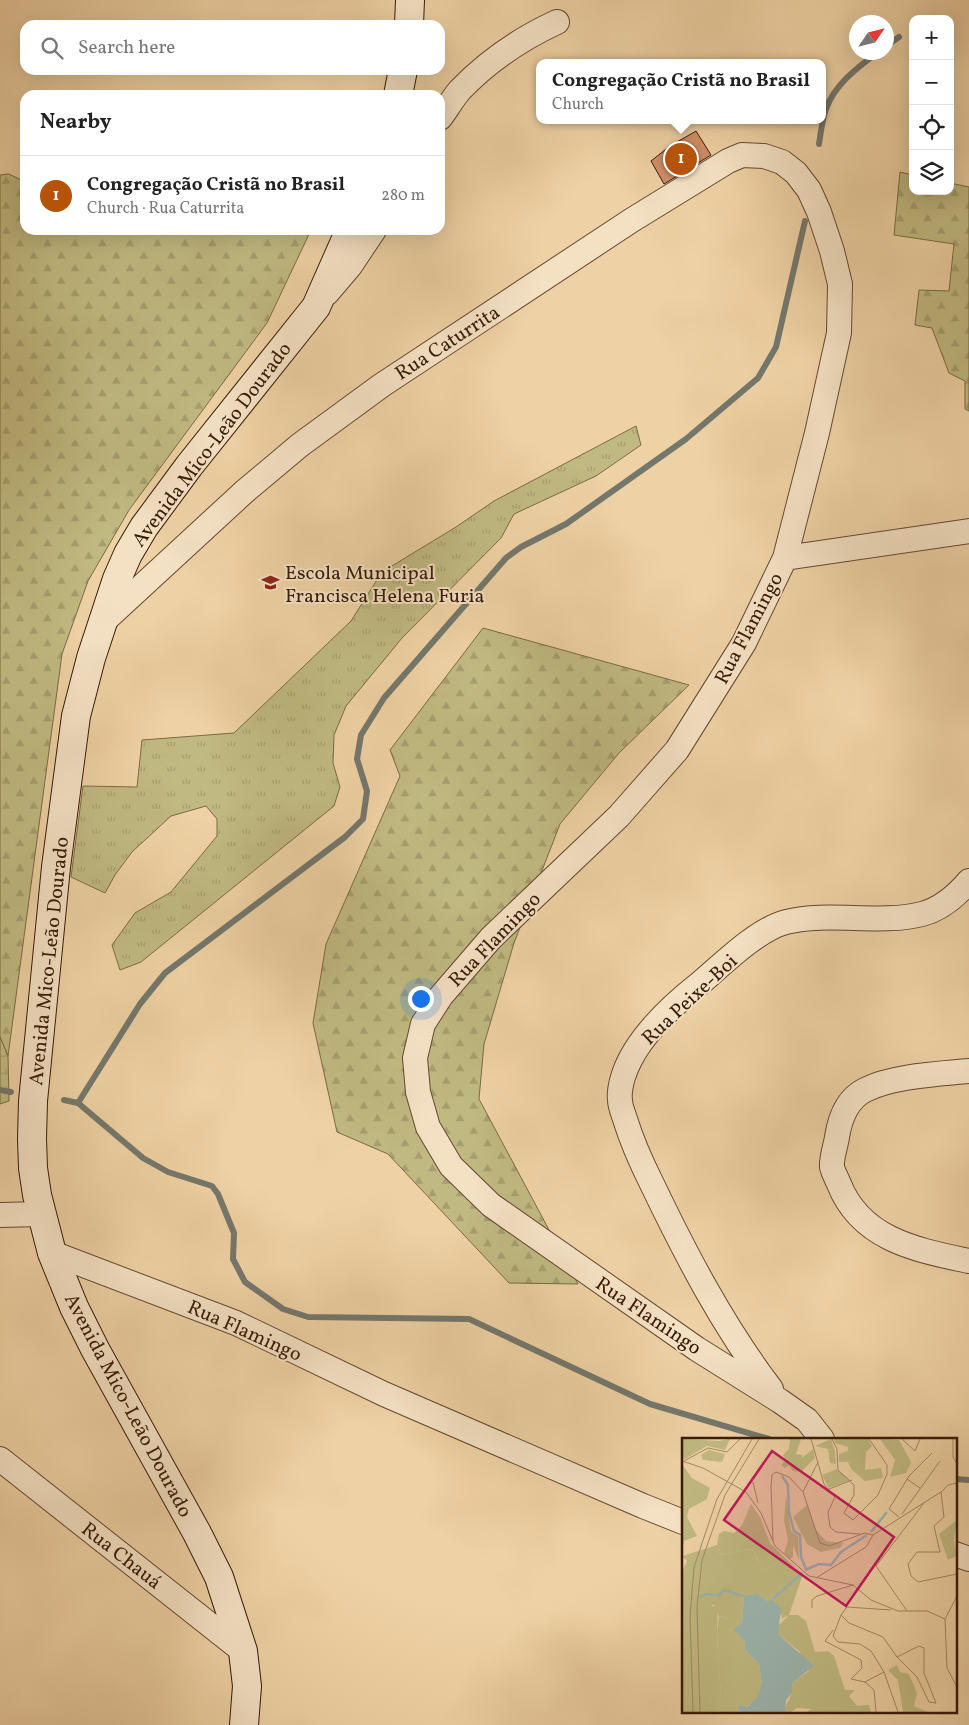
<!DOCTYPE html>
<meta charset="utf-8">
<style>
:root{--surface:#fff;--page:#f6f6f6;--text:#222;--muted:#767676;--line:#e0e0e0;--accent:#b45309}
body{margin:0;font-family:Vollkorn,serif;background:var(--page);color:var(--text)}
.controls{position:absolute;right:15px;top:15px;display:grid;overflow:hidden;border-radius:10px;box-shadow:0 5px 20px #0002}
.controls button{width:45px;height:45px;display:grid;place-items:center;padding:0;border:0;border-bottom:1px solid var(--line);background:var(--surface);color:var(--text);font:25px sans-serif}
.compass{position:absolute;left:849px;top:15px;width:45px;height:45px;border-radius:50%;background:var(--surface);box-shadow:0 5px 20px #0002;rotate:55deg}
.you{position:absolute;left:420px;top:998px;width:18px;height:18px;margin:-12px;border:4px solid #fff;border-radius:50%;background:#1a73e8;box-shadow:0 0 0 8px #1a73e833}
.badge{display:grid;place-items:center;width:32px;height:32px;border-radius:50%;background:var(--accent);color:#fff;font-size:16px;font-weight:700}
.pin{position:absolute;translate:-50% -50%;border:2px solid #fff;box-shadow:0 1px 5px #0006}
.popup{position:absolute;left:536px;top:59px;width:290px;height:65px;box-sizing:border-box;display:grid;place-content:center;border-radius:10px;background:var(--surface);filter:drop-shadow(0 1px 4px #0005);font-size:16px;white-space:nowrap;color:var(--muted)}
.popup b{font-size:19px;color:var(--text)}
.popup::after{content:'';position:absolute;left:50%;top:100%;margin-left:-10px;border:10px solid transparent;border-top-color:var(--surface)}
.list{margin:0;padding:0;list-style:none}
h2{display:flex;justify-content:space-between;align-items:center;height:65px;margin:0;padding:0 20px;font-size:21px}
h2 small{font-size:16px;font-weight:400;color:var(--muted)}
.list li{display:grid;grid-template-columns:32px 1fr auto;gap:15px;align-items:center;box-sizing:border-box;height:80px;padding:0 20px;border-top:1px solid var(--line)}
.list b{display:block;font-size:19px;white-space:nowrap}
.list p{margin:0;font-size:16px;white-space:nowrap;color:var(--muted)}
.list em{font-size:16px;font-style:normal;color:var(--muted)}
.icon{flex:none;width:28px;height:28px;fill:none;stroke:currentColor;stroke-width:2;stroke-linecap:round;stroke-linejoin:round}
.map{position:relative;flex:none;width:969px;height:1725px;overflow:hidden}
.search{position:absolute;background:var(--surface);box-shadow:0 5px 20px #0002;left:20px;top:20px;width:425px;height:55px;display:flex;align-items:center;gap:12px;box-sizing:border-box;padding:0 18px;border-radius:15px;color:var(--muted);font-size:19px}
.panel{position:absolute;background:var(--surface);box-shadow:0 5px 20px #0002;left:20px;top:90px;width:425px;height:145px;border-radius:15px}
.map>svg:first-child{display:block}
.grass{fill:url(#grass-tufts);stroke:#7c6a44}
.forest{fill:url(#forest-firs);stroke:#7c6a44}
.wetland{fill:url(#wetland-marsh);stroke:#7c6a44}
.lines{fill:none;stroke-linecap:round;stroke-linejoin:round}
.stream{stroke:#74776c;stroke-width:6}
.building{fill:#d08e66;stroke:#381b07}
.street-casing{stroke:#66482e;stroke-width:26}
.secondary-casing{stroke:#381b07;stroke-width:30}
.street{stroke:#f4e1c4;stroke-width:24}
.secondary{stroke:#f4e1c4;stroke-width:28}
.labels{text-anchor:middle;stroke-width:4;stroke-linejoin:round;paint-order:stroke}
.street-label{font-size:20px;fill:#381b07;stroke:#f4e1c4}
.poi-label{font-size:20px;fill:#381b07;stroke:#f4e1c4;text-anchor:start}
.inset-river{fill:none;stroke:#9cb5af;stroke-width:2.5}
.inset-road{fill:none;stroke:#a58865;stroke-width:1}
.view{fill:#c2185b;fill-opacity:0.15;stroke:#c2185b;stroke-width:2.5}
.inset-edge{fill:none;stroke:#381b07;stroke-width:2.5}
</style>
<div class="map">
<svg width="969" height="1725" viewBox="0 0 969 1725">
<defs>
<pattern id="grass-tufts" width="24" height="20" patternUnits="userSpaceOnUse" patternTransform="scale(1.25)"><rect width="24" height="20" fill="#c0b981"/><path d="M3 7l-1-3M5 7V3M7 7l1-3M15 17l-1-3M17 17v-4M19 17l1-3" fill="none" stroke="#a69e6e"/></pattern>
<pattern id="forest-firs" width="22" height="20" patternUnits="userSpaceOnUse" patternTransform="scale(1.25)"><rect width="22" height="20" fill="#c0b981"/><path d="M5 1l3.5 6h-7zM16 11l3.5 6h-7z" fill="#a69e6e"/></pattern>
<pattern id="wetland-marsh" width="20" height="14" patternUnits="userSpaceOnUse" patternTransform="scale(1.25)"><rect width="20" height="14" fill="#c0b981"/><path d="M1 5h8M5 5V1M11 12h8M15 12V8" fill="none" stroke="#a69e6e"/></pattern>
</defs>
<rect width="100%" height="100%" fill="#eed1a4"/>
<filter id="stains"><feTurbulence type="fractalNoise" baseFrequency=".004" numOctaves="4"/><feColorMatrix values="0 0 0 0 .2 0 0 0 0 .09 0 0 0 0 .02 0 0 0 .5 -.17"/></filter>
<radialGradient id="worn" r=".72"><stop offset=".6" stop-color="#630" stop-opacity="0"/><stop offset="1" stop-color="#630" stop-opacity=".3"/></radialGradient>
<path class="grass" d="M 636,426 L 641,445 L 596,476 L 514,514 L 501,538 L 402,638 L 346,706 L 334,735 L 333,763 L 340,787 L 334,806 L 141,962 L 120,970 L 112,945 L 135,913 L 171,892 L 217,836 L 217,819 L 206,806 L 171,816 L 132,852 L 115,875 L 105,893 L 71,877 L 83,786 L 137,787 L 142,740 L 234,733 L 351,621 L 382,572 L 456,527 L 494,501 Z"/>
<path class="forest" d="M 900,172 L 913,175 L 913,191 L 950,191 L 950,183 L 969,187 L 969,411 L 965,409 L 965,381 L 949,373 L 932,328 L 915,325 L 919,290 L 949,291 L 954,244 L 894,235 Z
M 9,174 L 25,182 L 25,230 L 311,230 L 267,323 L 129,510 L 88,581 L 62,654 L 8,1056 L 0,1037 L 0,175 Z
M 483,628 L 689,685 L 619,753 L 560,824 L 514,943 L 484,1044 L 479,1099 L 578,1284 L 509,1283 L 388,1154 L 337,1132 L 313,1023 L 326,944 L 400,776 L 390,750 Z"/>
<path class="wetland" d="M 0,1037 L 8,1056 L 9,1101 L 0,1104 Z"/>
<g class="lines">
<path class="stream" d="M 886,46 L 899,37
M 819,144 C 821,132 822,120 826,109 C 835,84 857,68 878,52
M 0,1090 L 11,1092
M 64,1100 L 78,1103 L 143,1158 L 168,1172 L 212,1186 L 218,1194 L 234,1233 L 233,1259 L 245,1282 L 283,1309 L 308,1317 L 469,1319 L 650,1404 L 769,1439
M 78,1103 L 140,1004 L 165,973 L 345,837 L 363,819 L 367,791 L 357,759 L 361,735 L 384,698 L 506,558 L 521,547 L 566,524 L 686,439 L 758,378 L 776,347 L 805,221
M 955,1479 L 969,1480"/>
</g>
<path class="building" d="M 696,131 L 711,155 L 664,184 L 651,161 L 670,146 Z"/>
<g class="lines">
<defs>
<path id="street" d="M 440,118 C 447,109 453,98 460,90 C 488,61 520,39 557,22
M 327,293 L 350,266 L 374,230
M 785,558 L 969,531
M 103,622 L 244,492 L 300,445 L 382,385 L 632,220 L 728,161 L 742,155 L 764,156 L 782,162 L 796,173 L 809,190 L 819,212 L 832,251 L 840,284 L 839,333 L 817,433 L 785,558 L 744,643 L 677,750 L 619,816 L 491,938 L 441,996 L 423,1024 L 415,1058 L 418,1092 L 428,1127 L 451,1166 L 491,1205 L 697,1349 L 780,1401 L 807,1420 L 822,1439
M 969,1071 C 938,1074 892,1076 865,1090 C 847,1099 840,1118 837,1137 C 836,1145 831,1158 832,1167 C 833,1172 837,1179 839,1184 C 861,1240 917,1250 969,1261
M 0,1215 L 42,1214
M 52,1253 L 236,1323 L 384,1394 L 643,1506 L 683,1522
M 771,1389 C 723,1326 686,1255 652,1184 C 641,1162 632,1142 625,1119 C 623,1113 620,1106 620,1100 C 619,1094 621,1083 623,1077 C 634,1041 669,1008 698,985 C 722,965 756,930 786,922 C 830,911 878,925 922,914 C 941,909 957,895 969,881
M 0,1459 L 243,1651
M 955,1554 L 969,1559"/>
<path id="secondary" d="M 409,25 L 410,0
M 398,95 L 403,70
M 244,1725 L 247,1686 L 243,1651 L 219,1577 L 197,1533 L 95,1349 L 74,1307 L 52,1253 L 37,1195 L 33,1168 L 32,1139 L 33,1101 L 56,867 L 76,716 L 91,658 L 117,579 L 128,554 L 144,527 L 189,466 L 316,307 L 350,230"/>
</defs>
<use href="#street" class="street-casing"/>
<use href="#secondary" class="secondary-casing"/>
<use href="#street" class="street"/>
<use href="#secondary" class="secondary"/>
</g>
<defs>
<symbol id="school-bare" viewBox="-9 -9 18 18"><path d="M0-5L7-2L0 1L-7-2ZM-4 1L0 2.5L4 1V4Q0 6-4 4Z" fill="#8f2418" stroke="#f4e1c4" stroke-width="2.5" paint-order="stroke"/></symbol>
</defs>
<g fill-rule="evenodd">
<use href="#school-bare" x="258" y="570" width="25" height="25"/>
</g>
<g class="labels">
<g class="street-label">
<text transform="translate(447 342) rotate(-33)" y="7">Rua Caturrita</text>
<text transform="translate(211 444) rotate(-53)" y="7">Avenida Mico-Leão Dourado</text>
<text transform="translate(748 628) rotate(-62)" y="7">Rua Flamingo</text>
<text transform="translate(494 939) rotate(-46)" y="7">Rua Flamingo</text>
<text transform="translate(48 961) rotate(-84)" y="7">Avenida Mico-Leão Dourado</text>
<text transform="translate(689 999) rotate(-43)" y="7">Rua Peixe-Boi</text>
<text transform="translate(649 1315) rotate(34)" y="7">Rua Flamingo</text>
<text transform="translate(245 1330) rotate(24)" y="7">Rua Flamingo</text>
<text transform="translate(129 1405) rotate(62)" y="7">Avenida Mico-Leão Dourado</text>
<text transform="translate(122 1555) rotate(38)" y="7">Rua Chauá</text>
</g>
<g class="poi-label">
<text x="285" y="579">Escola Municipal<tspan x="285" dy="23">Francisca Helena Furia</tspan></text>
</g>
</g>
<g transform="translate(682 1438)">
<rect width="275" height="275" fill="#eed1a4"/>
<path d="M 104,58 L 109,93 L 116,98 L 117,122 L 111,107 L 111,119 L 108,121 L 102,115 L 106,102 L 102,83 ZM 21,164 L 36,170 L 35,197 L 40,274 L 4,274 L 5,210 L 0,209 L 0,167 Z" fill="#c0b981"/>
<path d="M 0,1 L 37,3 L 48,1 L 43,12 L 25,8 L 3,21 L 0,21 ZM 108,1 L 119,1 L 114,16 L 120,17 L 120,20 L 131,11 L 133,20 L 119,34 L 111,33 L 107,27 L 103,30 L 99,27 L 104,22 L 101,17 L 107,11 ZM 149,1 L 153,14 L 154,26 L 148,25 L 146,11 L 133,8 ZM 152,1 L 186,1 L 190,8 L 184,14 L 183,32 L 199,30 L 201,40 L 183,43 L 169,31 L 166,24 L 157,24 L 157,16 L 166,13 L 166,9 L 153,5 ZM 198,1 L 217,2 L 229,24 L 224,35 L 208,39 L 213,22 ZM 27,12 L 43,16 L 40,24 L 21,22 L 19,17 ZM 0,26 L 10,40 L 28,50 L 25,61 L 7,71 L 5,79 L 15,98 L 2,103 L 0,112 ZM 155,31 L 168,42 L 147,50 L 140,37 ZM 69,66 L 78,79 L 88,105 L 117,134 L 95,127 L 81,132 L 70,111 L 38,117 L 35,107 L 37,96 L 42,93 L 52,95 L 60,87 ZM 125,67 L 134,92 L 144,103 L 162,105 L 158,110 L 139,114 L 125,106 L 111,79 ZM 275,82 L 272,102 L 275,118 L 266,122 L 257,96 ZM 107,177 L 116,177 L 124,183 L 133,214 L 146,213 L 152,218 L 163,252 L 173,252 L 167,258 L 175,268 L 187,267 L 189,274 L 125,274 L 129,271 L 115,270 L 109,274 L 101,274 L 110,255 L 110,245 L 127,233 L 117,213 L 96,196 L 96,188 ZM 37,178 L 45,180 L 63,204 L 63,212 L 77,226 L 80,246 L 76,260 L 64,269 L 56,270 L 58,274 L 40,274 L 35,197 ZM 0,209 L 5,210 L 4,274 L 0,274 ZM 215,227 L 218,234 L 227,236 L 235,255 L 232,268 L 246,274 L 221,274 L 216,242 L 206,232 Z" fill="#c0b981"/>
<path d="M 35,107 L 38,117 L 70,111 L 81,132 L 95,127 L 105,127 L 121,136 L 107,177 L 99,181 L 100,178 L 85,163 L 62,158 L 60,185 L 52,191 L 45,180 L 37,178 L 32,167 L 0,167 L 0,134 L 5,123 L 0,118 Z" fill="#c0b981"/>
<path d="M 75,156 L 85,163 L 90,162 L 99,170 L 96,196 L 132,228 L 110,245 L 110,255 L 104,262 L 103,274 L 58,274 L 56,270 L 57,267 L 65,269 L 75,260 L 80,246 L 77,226 L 63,212 L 63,204 L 52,191 L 60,185 L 62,158 Z" fill="#9cb5af"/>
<path class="inset-river" d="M 100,38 L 106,47 L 107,74 L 112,93 L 118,97 L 119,119 L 124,131M 189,94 L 205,74M 123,132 L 137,126 L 149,127 L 159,114 L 185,97M 18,159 L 25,156 L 37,158 L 41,152 L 62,158M 91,161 L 120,135"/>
<path class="inset-road" d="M 129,1 L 142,46 L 153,59 L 146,74 L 148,89 L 154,94 L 178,96M 150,1 L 155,11 L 156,32 L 172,47 L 172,57 L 162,75 L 171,82 L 196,57 L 205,36 L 205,27 L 187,1M 220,1 L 233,13 L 238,1M 271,1 L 271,19 L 275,26M 0,23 L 21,30 L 64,54 L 79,75 L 93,108 L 127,138 L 171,147 L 189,162 L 216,173 L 245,173 L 263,181 L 265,230 L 275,249M 2,23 L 26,10 L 45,14 L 58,1M 225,41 L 238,50M 71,44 L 76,65M 275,45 L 266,47 L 259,54 L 262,79 L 252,88 L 258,114 L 235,114 L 226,126 L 229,138 L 236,144 L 275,136M 147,51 L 170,42M 121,54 L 136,24M 220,76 L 258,23M 217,79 L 207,71 L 227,38 L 250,15M 191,97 L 259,54M 91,103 L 89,48 L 90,37 L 94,34 L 107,39 L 121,54 L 138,105 L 147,108 L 183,95 L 191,97 L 184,109 L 134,140M 130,170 L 130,162 L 135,158 L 171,147M 209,172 L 165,169 L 159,177 L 151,198 L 156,204 L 178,206 L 189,213 L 202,234 L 216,274M 225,173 L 194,128 L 242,65M 159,177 L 167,185 L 201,199 L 215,219 L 235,239 L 247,264 L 254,265 L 242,235 L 242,210 L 237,208 L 215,219M 263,181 L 275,158M 151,192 L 143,203 L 179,222 L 180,230 L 169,241 L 183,244 L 192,252 L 194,274M 183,244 L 202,234M 11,274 L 8,179 L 12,129 L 35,61 L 70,1M 18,274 L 15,169 L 20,122 L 43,57 L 77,1"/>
<path class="view" d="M 90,13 L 212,99 L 164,168 L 42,82 Z"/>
<rect width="275" height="275" class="inset-edge"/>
</g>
<rect width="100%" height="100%" filter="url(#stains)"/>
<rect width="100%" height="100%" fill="url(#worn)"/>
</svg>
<div class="controls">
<button>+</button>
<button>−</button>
<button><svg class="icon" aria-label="locate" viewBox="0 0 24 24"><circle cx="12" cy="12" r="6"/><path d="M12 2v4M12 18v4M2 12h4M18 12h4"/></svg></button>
<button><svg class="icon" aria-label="layers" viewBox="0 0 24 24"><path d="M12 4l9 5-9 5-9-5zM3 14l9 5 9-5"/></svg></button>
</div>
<svg class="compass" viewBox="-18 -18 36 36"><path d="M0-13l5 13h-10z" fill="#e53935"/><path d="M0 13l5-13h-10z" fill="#767676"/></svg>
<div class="you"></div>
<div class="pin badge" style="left:681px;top:159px">1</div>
<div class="popup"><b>Congregação Cristã no Brasil</b>Church</div>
<div class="search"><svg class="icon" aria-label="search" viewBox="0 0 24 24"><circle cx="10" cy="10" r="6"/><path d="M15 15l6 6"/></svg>Search here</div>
<section class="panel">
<h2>Nearby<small></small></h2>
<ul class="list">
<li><span class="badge">1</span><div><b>Congregação Cristã no Brasil</b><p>Church · Rua Caturrita</p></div><em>280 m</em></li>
</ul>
</section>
</div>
